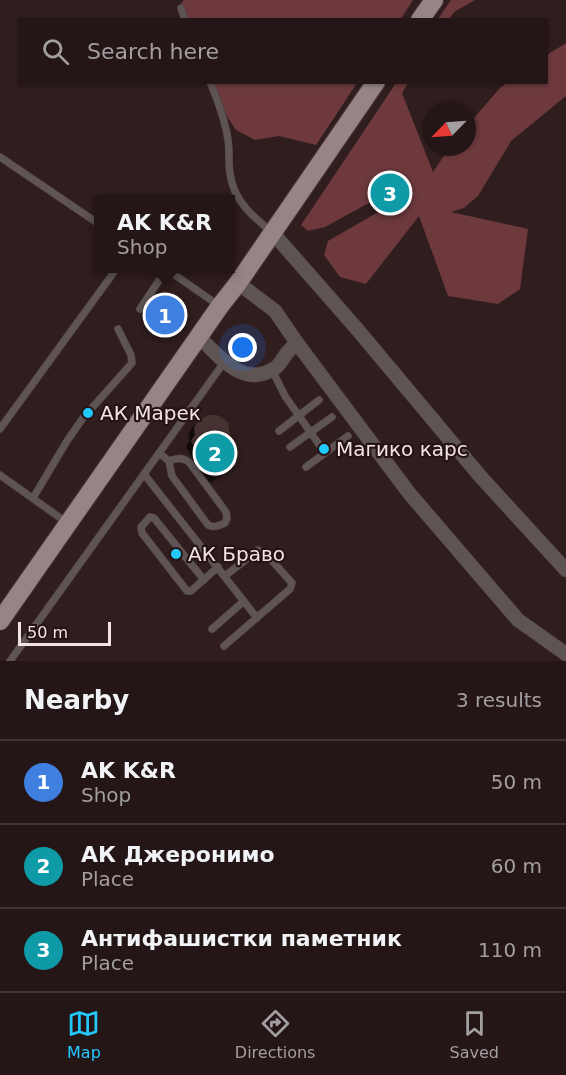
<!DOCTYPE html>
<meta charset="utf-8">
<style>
:root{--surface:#241616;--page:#2c1f1f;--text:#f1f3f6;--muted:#a39fa1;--line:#413535;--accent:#22c9fd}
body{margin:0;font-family:"DejaVu Sans",sans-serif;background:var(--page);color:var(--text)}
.compass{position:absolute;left:422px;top:102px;width:54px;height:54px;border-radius:50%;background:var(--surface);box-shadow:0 2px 4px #0004;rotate:245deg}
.scale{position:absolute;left:18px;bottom:15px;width:93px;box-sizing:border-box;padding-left:6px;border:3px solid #f2e4e4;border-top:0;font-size:16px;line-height:21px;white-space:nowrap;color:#f2e4e4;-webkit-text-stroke:4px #261415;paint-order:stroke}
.you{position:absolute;left:243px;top:348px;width:21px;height:21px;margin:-15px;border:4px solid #fff;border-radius:50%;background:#1a73e8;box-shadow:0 0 0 9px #1a73e833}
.badge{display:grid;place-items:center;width:39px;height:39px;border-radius:50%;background:var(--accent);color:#fff;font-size:20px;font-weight:700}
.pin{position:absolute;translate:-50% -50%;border:3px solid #fff;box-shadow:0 2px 6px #0006}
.popup{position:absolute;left:94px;top:195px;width:141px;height:78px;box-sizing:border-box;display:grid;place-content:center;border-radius:0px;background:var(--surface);filter:drop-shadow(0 2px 4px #0005);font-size:20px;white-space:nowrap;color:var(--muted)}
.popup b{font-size:22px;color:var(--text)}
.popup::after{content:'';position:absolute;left:50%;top:100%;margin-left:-12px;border:12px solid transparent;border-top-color:var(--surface)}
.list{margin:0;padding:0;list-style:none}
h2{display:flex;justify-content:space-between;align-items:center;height:78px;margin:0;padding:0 24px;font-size:26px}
h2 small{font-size:20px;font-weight:400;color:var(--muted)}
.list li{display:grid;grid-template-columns:39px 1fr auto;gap:18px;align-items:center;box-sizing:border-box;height:84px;padding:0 24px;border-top:2px solid var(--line)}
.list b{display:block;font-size:22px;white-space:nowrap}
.list p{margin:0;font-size:20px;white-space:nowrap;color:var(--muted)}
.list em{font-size:20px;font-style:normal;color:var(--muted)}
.icon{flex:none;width:33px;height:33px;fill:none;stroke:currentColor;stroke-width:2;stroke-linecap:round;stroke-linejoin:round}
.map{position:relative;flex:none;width:566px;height:661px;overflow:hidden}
.search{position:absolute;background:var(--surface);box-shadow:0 2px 4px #0004;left:18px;right:18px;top:18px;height:66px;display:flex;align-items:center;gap:15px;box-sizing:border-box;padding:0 21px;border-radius:0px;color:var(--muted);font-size:22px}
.sheet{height:330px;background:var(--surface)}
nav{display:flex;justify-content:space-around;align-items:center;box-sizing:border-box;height:84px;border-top:2px solid var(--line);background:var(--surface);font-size:16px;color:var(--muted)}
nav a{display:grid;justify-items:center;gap:3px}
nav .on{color:var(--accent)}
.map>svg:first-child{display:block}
.green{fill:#6d393d}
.building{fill:#473233;filter:url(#shadow)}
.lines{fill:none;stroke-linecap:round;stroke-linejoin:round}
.lane-casing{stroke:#4b393a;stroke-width:8}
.street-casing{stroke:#4b393a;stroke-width:15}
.primary-casing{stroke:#4b393a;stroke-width:20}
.lane{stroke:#5e5454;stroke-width:7}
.street{stroke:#5e5454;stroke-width:14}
.primary{stroke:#988484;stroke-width:18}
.poi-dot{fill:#22c9fd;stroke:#261415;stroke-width:2}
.labels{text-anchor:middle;stroke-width:4.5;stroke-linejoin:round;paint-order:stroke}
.poi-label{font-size:20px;fill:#f2e4e4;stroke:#261415;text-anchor:start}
</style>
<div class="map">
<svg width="566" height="661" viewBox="0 0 566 661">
<defs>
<filter id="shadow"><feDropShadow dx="-5.5" dy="5.5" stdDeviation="0" flood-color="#0009"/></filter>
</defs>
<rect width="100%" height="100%" fill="#301d1e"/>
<path class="green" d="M 184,0 L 413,0 L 400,20 L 184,19 L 178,7 Z
M 451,0 L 475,0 L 454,12 L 449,19 L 438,19 Z
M 566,43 L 566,96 L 511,141 L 478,196 L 464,208 L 451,212 L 528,229 L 520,289 L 498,304 L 448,296 L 419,216 L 366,284 L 340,277 L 324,255 L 328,241 L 387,207 L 396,215 L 412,196 L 385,172 L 370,190 L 378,198 L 325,227 L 308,231 L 301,225 L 396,83 L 408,83 L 402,93 L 433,172 L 450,147 L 467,147 L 467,126 L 500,88 L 507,83 L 546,82 L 547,55 Z
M 212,83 L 357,83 L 316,145 L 279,136 L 255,140 L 236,130 L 228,118 Z"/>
<path class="building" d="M 209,415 L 217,415 L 228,422 L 230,435 L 228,444 L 236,461 L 236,465 L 216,477 L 214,476 L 191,441 L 195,435 L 194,428 L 197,423 L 199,420 Z"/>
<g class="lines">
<defs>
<path id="lane" d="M 181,8 L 185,20
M 210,82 C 218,101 225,120 228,140 C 230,151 228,162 230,173 C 233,200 252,216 272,232
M 0,157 L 99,224
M 165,268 L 218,305
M 140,309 L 166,270
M 272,370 L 285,396 L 325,453
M 0,429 L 117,268
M 279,431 L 319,400
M 290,447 L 332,417
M 159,453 L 169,461 L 172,476 L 208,525 C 215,528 218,526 225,523 L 227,518 L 226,512 L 189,462 C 182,457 177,458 169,461
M 306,467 L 348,436
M 144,474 L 257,618
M 0,475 L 66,522
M 33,498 L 67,441 L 83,418 L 132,363 L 131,355 L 118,329
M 204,580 L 154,518 L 150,517 L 141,527 L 142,533 L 187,591 L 191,591 L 218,567
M 212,629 L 244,601
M 224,646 L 290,589 L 292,583 L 267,555 L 258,550 L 225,576
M 10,661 L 225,361"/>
<path id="street" d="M 272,232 L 357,329 L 480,476 L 566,570
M 199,337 C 220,357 244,389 275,368 C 280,365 283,358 287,353 C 290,349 293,346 297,343 L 275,311 L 238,283
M 297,343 L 409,493 L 518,620 L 566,654"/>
<path id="primary" d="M 420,20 L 434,0
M 0,621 L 220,306 L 238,283 L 376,82"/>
</defs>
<use href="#lane" class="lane-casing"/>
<use href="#street" class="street-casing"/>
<use href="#primary" class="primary-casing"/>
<use href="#lane" class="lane"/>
<use href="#street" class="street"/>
<use href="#primary" class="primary"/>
</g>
<g class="poi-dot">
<circle cx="88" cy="413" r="6"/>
<circle cx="324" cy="449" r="6"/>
<circle cx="176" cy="554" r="6"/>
</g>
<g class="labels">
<g class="poi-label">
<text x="100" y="420">АК Марек</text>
<text x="336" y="456">Магико карс</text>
<text x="188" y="561">АК Браво</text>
</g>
</g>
</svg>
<svg class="compass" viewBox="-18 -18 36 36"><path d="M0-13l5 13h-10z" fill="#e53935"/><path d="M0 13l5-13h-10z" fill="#a39fa1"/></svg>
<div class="scale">50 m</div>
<div class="you"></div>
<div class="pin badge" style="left:165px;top:315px;background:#3f7fe0">1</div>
<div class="popup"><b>AK K&amp;R</b>Shop</div>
<div class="pin badge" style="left:215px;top:453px;background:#0f9aa8">2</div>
<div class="pin badge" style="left:390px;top:193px;background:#0f9aa8">3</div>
<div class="search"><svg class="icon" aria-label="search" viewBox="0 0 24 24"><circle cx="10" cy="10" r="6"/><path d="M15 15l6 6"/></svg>Search here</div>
</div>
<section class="sheet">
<h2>Nearby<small>3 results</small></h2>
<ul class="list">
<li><span class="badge" style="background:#3f7fe0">1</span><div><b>AK K&amp;R</b><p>Shop</p></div><em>50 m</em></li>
<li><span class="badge" style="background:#0f9aa8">2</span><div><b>АК Джеронимо</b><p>Place</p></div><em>60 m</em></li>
<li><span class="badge" style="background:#0f9aa8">3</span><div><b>Антифашистки паметник</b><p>Place</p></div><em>110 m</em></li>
</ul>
</section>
<nav>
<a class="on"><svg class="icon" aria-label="map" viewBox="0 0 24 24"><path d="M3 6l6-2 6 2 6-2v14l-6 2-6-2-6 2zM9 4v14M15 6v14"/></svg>Map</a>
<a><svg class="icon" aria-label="directions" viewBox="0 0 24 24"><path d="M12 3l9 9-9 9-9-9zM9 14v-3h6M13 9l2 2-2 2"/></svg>Directions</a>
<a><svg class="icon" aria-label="saved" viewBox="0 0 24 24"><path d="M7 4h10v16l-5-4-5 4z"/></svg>Saved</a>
</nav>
